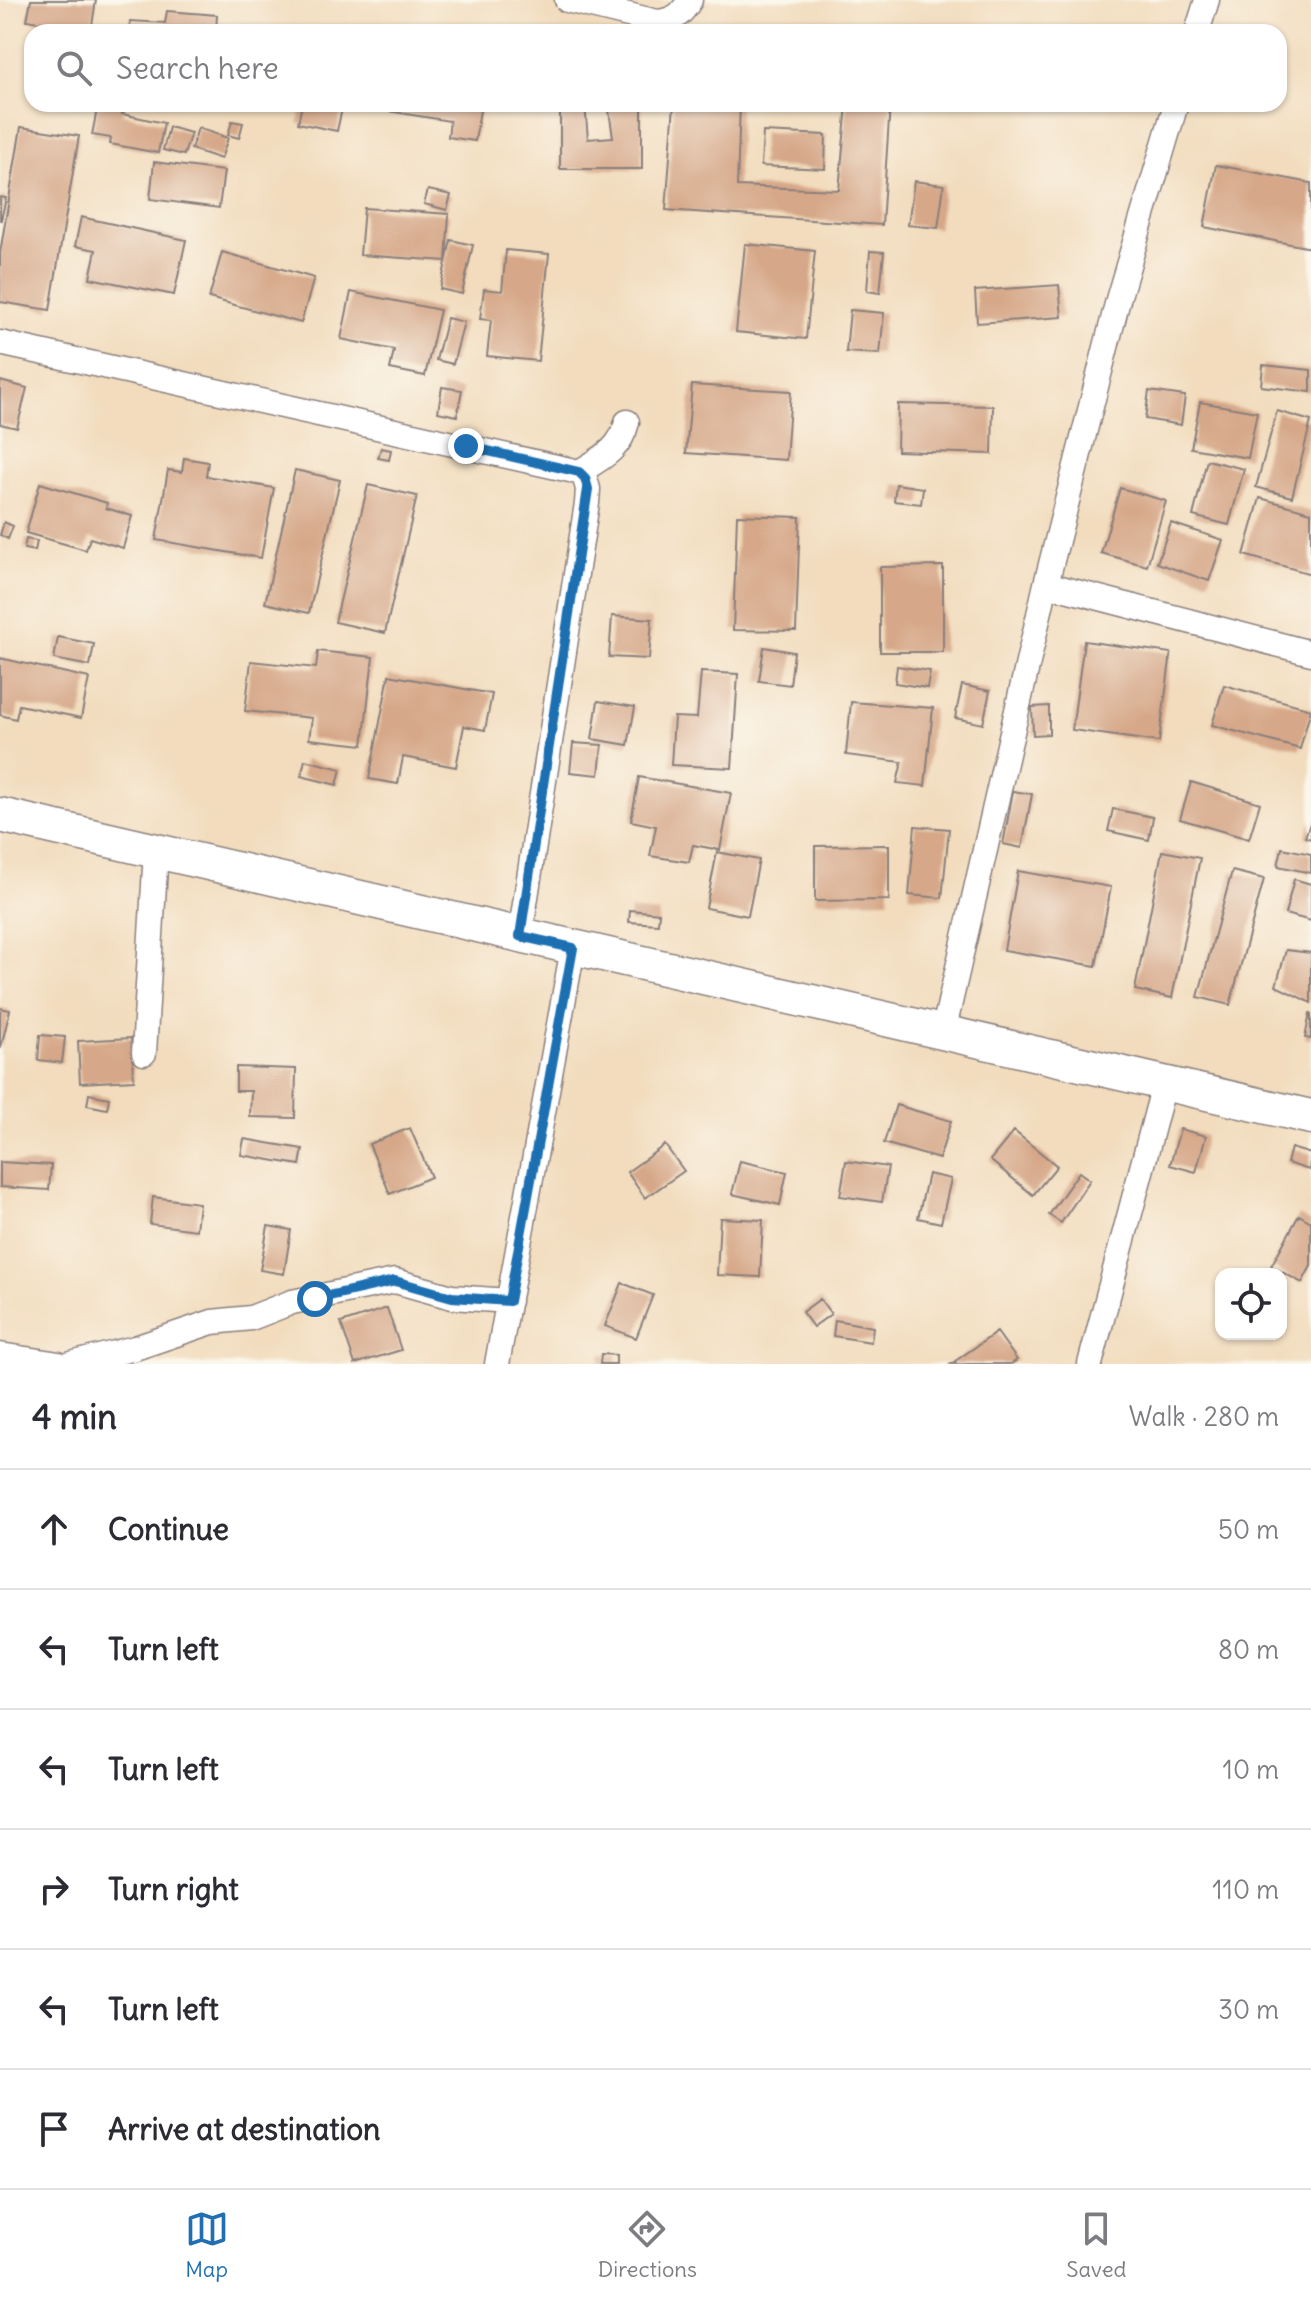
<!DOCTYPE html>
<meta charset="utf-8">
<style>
:root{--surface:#fff;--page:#f7f7f7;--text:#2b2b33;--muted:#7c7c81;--line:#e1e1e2;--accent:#1f6fb2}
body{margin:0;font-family:Delius,sans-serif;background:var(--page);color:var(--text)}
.controls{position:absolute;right:24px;bottom:24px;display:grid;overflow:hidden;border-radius:16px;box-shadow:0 2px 6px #0004}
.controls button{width:72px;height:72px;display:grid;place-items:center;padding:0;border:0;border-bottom:2px solid var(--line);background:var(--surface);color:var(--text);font:40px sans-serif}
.stop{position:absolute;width:24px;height:24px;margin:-18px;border:6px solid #1f6fb2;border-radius:50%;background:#fff}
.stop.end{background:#1f6fb2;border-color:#fff;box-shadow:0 2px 8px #0008}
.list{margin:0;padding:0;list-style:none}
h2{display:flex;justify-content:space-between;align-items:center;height:104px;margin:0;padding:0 32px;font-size:34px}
h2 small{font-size:26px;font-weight:400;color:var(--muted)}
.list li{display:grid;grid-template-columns:52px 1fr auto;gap:24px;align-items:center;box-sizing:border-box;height:120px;padding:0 32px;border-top:2px solid var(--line)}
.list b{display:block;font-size:30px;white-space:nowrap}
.list em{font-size:26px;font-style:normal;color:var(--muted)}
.icon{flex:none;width:44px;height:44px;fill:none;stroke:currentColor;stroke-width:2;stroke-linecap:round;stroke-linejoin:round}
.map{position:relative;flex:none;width:1311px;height:1364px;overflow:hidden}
.search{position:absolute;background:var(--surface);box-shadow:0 2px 6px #0004;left:24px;right:24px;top:24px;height:88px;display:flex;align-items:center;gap:20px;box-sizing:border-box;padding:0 28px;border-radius:24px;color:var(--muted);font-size:30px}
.sheet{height:824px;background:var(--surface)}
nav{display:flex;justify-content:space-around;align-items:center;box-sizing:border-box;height:112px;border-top:2px solid var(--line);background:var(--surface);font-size:22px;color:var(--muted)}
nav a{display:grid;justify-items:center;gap:4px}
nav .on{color:var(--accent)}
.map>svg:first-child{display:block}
.building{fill:#d6a788}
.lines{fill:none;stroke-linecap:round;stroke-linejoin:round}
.street-casing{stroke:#8a7f7c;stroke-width:27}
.secondary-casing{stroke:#8a7f7c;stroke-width:37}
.street{stroke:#fff;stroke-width:24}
.secondary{stroke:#fff;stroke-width:34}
.route{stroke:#1f6fb2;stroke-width:10}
</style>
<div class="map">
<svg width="1311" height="1364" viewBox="0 0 1311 1364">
<rect width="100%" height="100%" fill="#fbf7ec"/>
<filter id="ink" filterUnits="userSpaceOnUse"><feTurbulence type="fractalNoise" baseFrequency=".0125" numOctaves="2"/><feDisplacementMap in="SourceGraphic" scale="16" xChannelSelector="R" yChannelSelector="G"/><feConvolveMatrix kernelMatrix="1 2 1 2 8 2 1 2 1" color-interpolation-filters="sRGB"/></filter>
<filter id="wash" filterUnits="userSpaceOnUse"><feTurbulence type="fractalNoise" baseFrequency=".006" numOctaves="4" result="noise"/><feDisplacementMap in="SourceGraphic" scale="32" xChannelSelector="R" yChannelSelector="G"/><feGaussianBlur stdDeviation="1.8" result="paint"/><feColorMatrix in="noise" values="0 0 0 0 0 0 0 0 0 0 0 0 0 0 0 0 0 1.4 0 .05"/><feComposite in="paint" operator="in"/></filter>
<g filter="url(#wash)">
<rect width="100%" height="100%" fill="#f2dcbd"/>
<g id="blocks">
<path class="building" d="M 31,0 L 96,0 L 91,32 L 61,32 L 62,26 L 27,20 Z
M 167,11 L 217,15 L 216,32 L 129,32 L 130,21 L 165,23 Z
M 98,104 L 125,104 L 122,114 L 164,123 L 158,153 L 110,144 L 111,138 L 92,135 Z
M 302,104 L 343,104 L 337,131 L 298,123 Z
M 382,104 L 481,104 L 475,141 L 448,137 L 450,121 L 381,110 Z
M 560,104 L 585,104 L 588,139 L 613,137 L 608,104 L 642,104 L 642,169 L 560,169 Z
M 674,104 L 740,104 L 737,186 L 839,190 L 847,104 L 890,104 L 882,225 L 666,210 Z
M 232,121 L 243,123 L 239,138 L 228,135 Z
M 21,127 L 79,136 L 50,310 L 0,302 L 0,253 Z
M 169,127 L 191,133 L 184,155 L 163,150 Z
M 198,128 L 228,138 L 221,159 L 191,149 Z
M 763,132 L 826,135 L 825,169 L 761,166 Z
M 154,162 L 224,171 L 219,208 L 150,199 Z
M 1216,165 L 1311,183 L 1311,248 L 1204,227 Z
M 914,181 L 944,185 L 938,228 L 908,225 Z
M 428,190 L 451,195 L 447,210 L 424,204 Z
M 0,197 L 6,198 L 1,220 L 0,220 Z
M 364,208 L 449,214 L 446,261 L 360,255 Z
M 81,217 L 186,240 L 174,295 L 90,278 L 96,250 L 75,246 Z
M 451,240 L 473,245 L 462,294 L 440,289 Z
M 745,244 L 815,251 L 806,339 L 736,332 Z
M 506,250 L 549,254 L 538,361 L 487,356 L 491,320 L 480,319 L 484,289 L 502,291 Z
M 870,251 L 884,252 L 880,293 L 867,291 Z
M 222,252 L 314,278 L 301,323 L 209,298 Z
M 1059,285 L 1062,317 L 977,323 L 975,291 Z
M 351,292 L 440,310 L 425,376 L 390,369 L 394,350 L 341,339 Z
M 850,310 L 884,313 L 880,354 L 846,352 Z
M 447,318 L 464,322 L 453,364 L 436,360 Z
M 1263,365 L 1311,370 L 1311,392 L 1261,386 Z
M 0,381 L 27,388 L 17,428 L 0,424 Z
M 692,385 L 791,391 L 786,460 L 686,453 Z
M 442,387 L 462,390 L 457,416 L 438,412 Z
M 1149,391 L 1185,396 L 1181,425 L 1145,419 Z
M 1200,402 L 1257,412 L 1248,458 L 1191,448 Z
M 898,404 L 993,406 L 992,454 L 897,451 Z
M 1277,411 L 1311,421 L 1292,497 L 1256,487 Z
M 381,448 L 391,450 L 389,460 L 378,458 Z
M 184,458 L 208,462 L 206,476 L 274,488 L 261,558 L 156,540 L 168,470 L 182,472 Z
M 1207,460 L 1244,469 L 1229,525 L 1193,516 Z
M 295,470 L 340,480 L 309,613 L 265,603 Z
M 40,483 L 107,503 L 106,508 L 132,516 L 123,548 L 90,538 L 86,550 L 26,533 Z
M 896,484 L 923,488 L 921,504 L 894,501 Z
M 368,485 L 417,496 L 385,633 L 335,622 Z
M 1120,488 L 1166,501 L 1147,566 L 1101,553 Z
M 1260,498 L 1311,512 L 1311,574 L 1244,555 Z
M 737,515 L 800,517 L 796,631 L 733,630 Z
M 4,522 L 13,526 L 8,539 L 0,535 Z
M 1171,523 L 1223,540 L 1209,581 L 1157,563 Z
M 26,539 L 37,541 L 35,551 L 24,549 Z
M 943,566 L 943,652 L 880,652 L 880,567 Z
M 612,616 L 652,619 L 649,659 L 609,657 Z
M 58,637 L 94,644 L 90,666 L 54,659 Z
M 1084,641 L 1171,653 L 1159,742 L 1072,730 Z
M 764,647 L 794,652 L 790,685 L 759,681 Z
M 318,651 L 373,657 L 363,745 L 309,739 L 312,718 L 245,711 L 251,661 L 316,668 Z
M 0,658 L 89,678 L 81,718 L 19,705 L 16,719 L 0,715 Z
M 897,666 L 930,671 L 927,688 L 895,683 Z
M 701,672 L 738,674 L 732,768 L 671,765 L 674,717 L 697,718 Z
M 389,675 L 492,694 L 485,730 L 464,726 L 456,767 L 403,757 L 398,784 L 369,779 Z
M 962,685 L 990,691 L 983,724 L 955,718 Z
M 1224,685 L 1311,709 L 1300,749 L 1212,725 Z
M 598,701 L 635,707 L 628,745 L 592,739 Z
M 851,702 L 933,708 L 925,786 L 897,783 L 902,762 L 846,755 Z
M 1049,706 L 1049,734 L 1033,735 L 1032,707 Z
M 573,743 L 602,745 L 599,775 L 570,772 Z
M 305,760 L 341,769 L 337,785 L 301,776 Z
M 639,777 L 731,793 L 720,850 L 693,845 L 689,862 L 650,856 L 656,826 L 631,821 Z
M 1191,782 L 1260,803 L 1249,839 L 1180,819 Z
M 1013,791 L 1032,794 L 1022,848 L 1003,844 Z
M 1113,809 L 1153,817 L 1149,840 L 1108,831 Z
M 1311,821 L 1311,839 L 1305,837 Z
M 915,826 L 949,829 L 942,898 L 909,895 Z
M 889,845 L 889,900 L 815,901 L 815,846 Z
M 1282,848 L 1311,854 L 1311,873 L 1278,866 Z
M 1162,851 L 1200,858 L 1172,998 L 1135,990 Z
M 717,852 L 759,860 L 748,916 L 706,908 Z
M 1018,871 L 1111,887 L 1096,966 L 1004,950 Z
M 1232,871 L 1264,879 L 1230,1005 L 1198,997 Z
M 1294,879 L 1311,884 L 1311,921 L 1285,914 Z
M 630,910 L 659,913 L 658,924 L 629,922 Z
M 1286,950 L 1311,953 L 1311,1003 L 1276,986 Z
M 0,1008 L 10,1010 L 1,1047 L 0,1047 Z
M 1310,1013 L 1311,1013 L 1311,1039 L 1305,1038 Z
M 40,1035 L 65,1037 L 62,1063 L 38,1060 Z
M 131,1038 L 134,1080 L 80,1083 L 78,1041 Z
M 236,1067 L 296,1069 L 295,1118 L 250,1117 L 251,1091 L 236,1091 Z
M 89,1094 L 109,1098 L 107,1109 L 87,1105 Z
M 896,1105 L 951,1121 L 939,1159 L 884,1143 Z
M 410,1128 L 431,1177 L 390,1194 L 369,1144 Z
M 1180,1129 L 1206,1136 L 1196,1172 L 1170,1165 Z
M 1014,1131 L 1057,1166 L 1033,1195 L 990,1160 Z
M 244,1139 L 303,1149 L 300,1165 L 241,1155 Z
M 665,1145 L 684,1171 L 645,1198 L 627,1172 Z
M 1291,1148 L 1311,1154 L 1309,1170 L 1287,1163 Z
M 740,1161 L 787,1172 L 780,1205 L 732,1194 Z
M 846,1161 L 888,1167 L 882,1202 L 840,1196 Z
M 0,1162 L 51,1165 L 49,1190 L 0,1187 Z
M 1079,1172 L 1090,1180 L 1061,1223 L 1049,1215 Z
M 928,1174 L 951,1179 L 941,1223 L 918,1218 Z
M 153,1197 L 199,1203 L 196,1230 L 150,1224 Z
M 1299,1215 L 1311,1222 L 1311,1266 L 1302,1283 L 1271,1266 Z
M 720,1218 L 763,1220 L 760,1277 L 717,1275 Z
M 268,1226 L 291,1230 L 284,1274 L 260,1270 Z
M 622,1283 L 653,1295 L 636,1338 L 605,1326 Z
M 820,1299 L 831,1314 L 813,1327 L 802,1312 Z
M 387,1308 L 401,1350 L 355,1364 L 341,1323 Z
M 835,1320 L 873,1327 L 871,1342 L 833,1336 Z
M 997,1332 L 1017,1360 L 1011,1364 L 951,1364 Z
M 601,1354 L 616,1355 L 616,1364 L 600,1364 Z"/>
</g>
</g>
<g filter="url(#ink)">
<use href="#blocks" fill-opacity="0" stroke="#8a7f7c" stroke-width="2"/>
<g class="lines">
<defs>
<path id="street" d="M 567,0 L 657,22 C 675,20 681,15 690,0
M 1197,32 L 1207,0
M 0,343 L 579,472 L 585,478 L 588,489 L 587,503 L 520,936
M 579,472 C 602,458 621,449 627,422
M 1046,584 L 1311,653
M 943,1033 L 1046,584 L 1119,296 L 1176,104
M 144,1053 L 156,851
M 0,1355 L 59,1364
M 71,1364 L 135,1348 L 212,1322 L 251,1318 L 292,1302 L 395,1281 L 452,1297 L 509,1301
M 497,1364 L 573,948
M 1090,1364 L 1165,1081"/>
<path id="secondary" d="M 0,815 L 1311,1117"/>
</defs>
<use href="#street" class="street-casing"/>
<use href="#secondary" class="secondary-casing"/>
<use href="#street" class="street"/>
<use href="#secondary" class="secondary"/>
</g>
</g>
<g class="lines" filter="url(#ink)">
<path class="route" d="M 315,1299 L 395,1281 L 452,1297 L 509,1301 L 573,948 L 520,936 L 588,489 L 585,478 L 579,472 L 466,446"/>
</g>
</svg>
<div class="controls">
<button><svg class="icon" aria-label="locate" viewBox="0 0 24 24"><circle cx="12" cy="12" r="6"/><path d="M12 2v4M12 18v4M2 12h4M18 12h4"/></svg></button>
</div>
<div class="stop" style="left:315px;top:1299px"></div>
<div class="stop end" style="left:466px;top:446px"></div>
<div class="search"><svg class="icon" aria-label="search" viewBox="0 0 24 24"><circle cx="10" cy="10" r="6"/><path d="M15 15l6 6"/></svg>Search here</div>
</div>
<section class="sheet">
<h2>4 min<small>Walk · 280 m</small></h2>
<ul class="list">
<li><svg class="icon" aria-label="ahead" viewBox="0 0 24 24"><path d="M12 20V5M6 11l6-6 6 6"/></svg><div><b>Continue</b></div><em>50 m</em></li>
<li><svg class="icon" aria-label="left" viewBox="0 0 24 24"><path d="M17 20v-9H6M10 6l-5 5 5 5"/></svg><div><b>Turn left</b></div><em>80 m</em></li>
<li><svg class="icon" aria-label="left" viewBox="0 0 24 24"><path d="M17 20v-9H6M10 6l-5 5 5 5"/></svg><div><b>Turn left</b></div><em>10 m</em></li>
<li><svg class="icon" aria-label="right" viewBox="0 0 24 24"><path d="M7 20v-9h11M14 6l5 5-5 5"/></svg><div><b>Turn right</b></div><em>110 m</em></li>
<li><svg class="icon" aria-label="left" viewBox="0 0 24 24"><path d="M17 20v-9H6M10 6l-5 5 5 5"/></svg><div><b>Turn left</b></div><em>30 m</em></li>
<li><svg class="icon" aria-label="arrive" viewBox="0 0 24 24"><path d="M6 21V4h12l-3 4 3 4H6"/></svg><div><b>Arrive at destination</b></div></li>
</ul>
</section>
<nav>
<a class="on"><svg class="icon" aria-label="map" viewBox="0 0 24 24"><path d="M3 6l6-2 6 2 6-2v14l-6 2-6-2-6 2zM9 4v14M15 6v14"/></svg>Map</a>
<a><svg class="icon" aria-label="directions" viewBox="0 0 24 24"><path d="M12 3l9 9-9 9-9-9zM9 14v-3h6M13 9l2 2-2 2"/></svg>Directions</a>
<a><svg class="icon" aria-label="saved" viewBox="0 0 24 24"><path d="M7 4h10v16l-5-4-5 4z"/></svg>Saved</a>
</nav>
